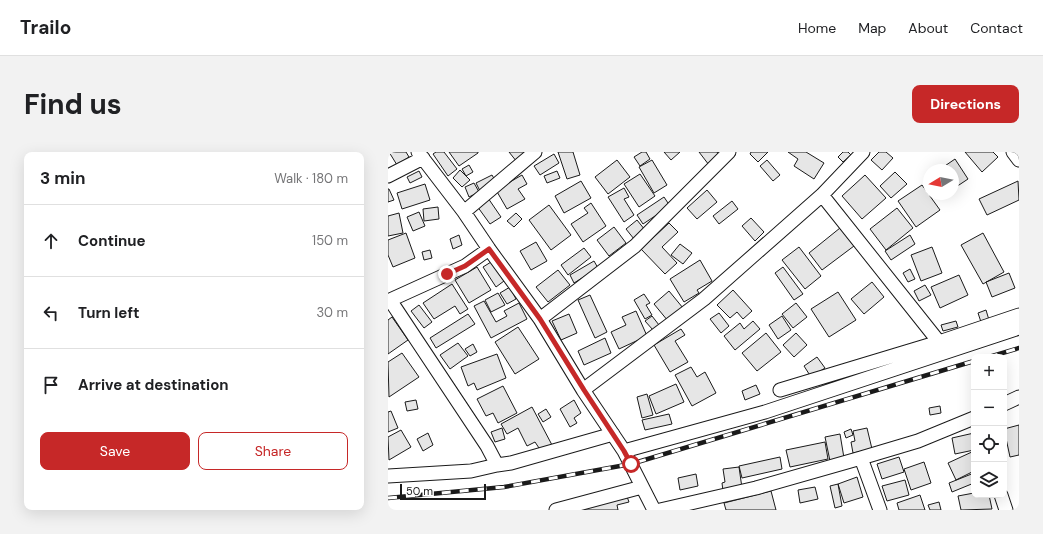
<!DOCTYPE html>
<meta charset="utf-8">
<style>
:root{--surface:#fff;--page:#f2f2f2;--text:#202124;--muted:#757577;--line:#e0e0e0;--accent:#c62828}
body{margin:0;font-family:"DM Sans",sans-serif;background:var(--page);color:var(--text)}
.controls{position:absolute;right:12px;bottom:12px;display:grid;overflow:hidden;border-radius:8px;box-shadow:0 4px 16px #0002}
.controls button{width:36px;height:36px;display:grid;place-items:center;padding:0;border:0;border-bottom:1px solid var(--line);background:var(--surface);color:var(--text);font:20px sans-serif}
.compass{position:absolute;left:535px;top:12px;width:36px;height:36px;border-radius:50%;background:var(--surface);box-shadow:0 4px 16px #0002;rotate:260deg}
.scale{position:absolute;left:12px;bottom:10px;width:86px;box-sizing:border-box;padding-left:4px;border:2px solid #1a1a1a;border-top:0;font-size:11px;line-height:14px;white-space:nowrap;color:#1a1a1a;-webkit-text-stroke:3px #fff;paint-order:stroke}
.stop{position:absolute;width:12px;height:12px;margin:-9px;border:3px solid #c62828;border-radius:50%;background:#fff}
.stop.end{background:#c62828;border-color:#fff;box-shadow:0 1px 4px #0008}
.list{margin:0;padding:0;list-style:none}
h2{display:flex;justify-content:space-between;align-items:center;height:52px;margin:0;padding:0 16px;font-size:17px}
h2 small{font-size:13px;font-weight:400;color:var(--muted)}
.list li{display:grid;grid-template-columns:26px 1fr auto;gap:12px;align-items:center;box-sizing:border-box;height:72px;padding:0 16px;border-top:1px solid var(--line)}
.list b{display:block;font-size:15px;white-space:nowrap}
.list em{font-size:13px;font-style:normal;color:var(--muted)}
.actions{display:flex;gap:8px;padding:12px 16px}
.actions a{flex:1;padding:9px 0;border:1px solid var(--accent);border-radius:8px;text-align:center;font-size:14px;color:var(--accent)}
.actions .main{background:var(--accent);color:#fff}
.icon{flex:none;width:22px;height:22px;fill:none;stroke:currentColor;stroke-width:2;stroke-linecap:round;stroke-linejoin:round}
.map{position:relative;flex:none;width:631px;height:358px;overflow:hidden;border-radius:8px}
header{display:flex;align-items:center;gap:24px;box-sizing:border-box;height:56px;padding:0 20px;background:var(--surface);border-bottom:1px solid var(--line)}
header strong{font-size:19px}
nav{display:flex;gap:22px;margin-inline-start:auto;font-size:14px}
.intro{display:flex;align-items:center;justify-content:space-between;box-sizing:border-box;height:96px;padding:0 24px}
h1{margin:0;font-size:28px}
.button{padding:10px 18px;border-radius:8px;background:var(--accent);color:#fff;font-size:14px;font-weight:700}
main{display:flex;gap:24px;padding:0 24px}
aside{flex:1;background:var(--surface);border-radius:8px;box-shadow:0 4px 16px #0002}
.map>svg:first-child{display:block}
.building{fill:#e6e6e6;stroke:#1a1a1a}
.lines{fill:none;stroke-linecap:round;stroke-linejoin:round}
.minor-casing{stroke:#1a1a1a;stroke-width:15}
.minor{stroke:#fff;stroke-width:13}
.rail-casing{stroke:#1a1a1a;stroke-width:4.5}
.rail{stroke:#fff;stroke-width:3;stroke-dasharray:9;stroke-linecap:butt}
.route{stroke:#c62828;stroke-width:5}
</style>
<header>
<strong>Trailo</strong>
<nav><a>Home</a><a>Map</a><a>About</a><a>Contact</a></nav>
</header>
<div class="intro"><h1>Find us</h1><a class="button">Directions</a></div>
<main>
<aside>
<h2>3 min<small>Walk · 180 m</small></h2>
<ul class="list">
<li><svg class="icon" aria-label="ahead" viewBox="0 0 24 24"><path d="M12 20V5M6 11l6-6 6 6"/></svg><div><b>Continue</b></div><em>150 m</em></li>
<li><svg class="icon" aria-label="left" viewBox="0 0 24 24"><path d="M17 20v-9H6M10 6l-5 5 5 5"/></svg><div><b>Turn left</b></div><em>30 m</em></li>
<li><svg class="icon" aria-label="arrive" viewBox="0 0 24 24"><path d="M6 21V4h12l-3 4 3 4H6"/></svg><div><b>Arrive at destination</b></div></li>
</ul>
<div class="actions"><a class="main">Save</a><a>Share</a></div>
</aside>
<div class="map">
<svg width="631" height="358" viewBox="0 0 631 358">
<rect width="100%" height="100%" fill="#fff"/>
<path class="building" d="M 1,0 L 18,0 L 21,5 L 9,13 Z
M 48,0 L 56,0 L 69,17 L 60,24 L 45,2 Z
M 61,0 L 90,0 L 90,1 L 71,14 Z
M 121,0 L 137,0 L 129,10 Z
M 170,0 L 185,0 L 192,23 L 179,27 Z
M 254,0 L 258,0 L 262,7 L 252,14 L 246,5 Z
M 276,0 L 292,0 L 283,8 Z
M 311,0 L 329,0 L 332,4 L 321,13 Z
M 363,0 L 380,0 L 370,10 L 362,2 Z
M 400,0 L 418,0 L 436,11 L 426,27 L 406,14 L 410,7 Z
M 455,0 L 460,0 L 463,3 L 455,10 L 450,5 Z
M 491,0 L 498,0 L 505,6 L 494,18 L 483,8 Z
M 577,0 L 605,0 L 610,5 L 594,20 Z
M 166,2 L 171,11 L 152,23 L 146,14 Z
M 567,7 L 580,27 L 565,37 L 565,18 L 551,18 Z
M 229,8 L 242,25 L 220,42 L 207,25 Z
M 264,8 L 279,33 L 266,41 L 251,15 Z
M 379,8 L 392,23 L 385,29 L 372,14 Z
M 81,13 L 85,20 L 78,24 L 74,17 Z
M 72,18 L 82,28 L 74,35 L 65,26 Z
M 31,19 L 34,25 L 22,31 L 19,25 Z
M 169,19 L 172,26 L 159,31 L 156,24 Z
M 507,20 L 519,32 L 503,46 L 492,34 Z
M 252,22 L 267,44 L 251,55 L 236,32 Z
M 104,23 L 108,30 L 92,39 L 88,31 Z
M 134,23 L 139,32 L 130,37 L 137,47 L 119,57 L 108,38 Z
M 477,23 L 498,46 L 474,67 L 454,44 Z
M 193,29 L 203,46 L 176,61 L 167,44 Z
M 630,29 L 631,48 L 599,63 L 591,47 Z
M 86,31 L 91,40 L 81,45 L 77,35 Z
M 37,32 L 42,48 L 14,57 L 9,41 Z
M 534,33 L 552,58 L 528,75 L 510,49 Z
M 236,36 L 241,45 L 236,47 L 246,63 L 236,70 L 220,45 Z
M 0,37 L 1,37 L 6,48 L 0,50 Z
M 319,38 L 329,50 L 309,67 L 299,56 Z
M 276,45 L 282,54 L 255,72 L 249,63 Z
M 100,46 L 113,65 L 102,72 L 89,54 Z
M 344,49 L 350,57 L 331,72 L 325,64 Z
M 203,51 L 218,74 L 195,90 L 183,72 L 200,61 L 196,56 Z
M 161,53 L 183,83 L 163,98 L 141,68 Z
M 50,55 L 51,67 L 36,69 L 35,57 Z
M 509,56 L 525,76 L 498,98 L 482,77 Z
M 31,60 L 37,74 L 25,79 L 19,65 Z
M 11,61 L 15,81 L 0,84 L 0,64 Z
M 128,61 L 134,67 L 126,75 L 119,69 Z
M 363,66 L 376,80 L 367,89 L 354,74 Z
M 249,68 L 257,78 L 246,87 L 238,77 Z
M 281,71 L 290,80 L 274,95 L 289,111 L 277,122 L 253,97 Z
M 226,75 L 238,91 L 221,104 L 209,88 Z
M 452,76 L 466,94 L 434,118 L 421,101 Z
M 18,81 L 27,106 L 5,115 L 0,103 L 0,88 Z
M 595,81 L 616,120 L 595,132 L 573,93 Z
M 71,83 L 74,93 L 65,97 L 62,87 Z
M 522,83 L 527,92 L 503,108 L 497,99 Z
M 148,90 L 159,109 L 143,118 L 132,99 Z
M 292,92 L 304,101 L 295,112 L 283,103 Z
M 411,95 L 433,124 L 417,137 L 394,108 Z
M 544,95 L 554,121 L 533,129 L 523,103 Z
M 196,96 L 203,105 L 180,123 L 173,113 Z
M 42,98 L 44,106 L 36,108 L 34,100 Z
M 312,108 L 324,129 L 309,138 L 311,141 L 296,150 L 282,127 Z
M 206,109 L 210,116 L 186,131 L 182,123 Z
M 103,110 L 116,129 L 108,135 L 95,115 Z
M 89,115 L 103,138 L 81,151 L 67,128 Z
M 395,115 L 415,142 L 406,148 L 387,121 Z
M 522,117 L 527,127 L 520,130 L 515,121 Z
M 170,118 L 182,133 L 160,150 L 148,135 Z
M 621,121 L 627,136 L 604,145 L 598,130 Z
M 571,123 L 580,143 L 552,156 L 543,135 Z
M 484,130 L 496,145 L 476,162 L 463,147 Z
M 64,132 L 80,157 L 72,162 L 67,154 L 46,167 L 35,151 Z
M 537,133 L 543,143 L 531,149 L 526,139 Z
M 122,135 L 128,147 L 119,152 L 112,141 Z
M 345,138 L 364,159 L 355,167 L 349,160 L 342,166 L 329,153 Z
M 281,139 L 295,156 L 280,169 L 266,152 Z
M 450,140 L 468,168 L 441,185 L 423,157 Z
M 110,141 L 117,153 L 103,160 L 97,148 Z
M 256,142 L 262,151 L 258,153 L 264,163 L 257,167 L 246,148 Z
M 202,143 L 219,180 L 207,186 L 190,148 Z
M 96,149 L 108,170 L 119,164 L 116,159 L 131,151 L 139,167 L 103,186 L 86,154 Z
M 408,151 L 419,165 L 405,176 L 394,162 Z
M 31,153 L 44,170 L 36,176 L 23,159 Z
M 598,158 L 601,168 L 593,170 L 590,161 Z
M 248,159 L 259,184 L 231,197 L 223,180 L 238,173 L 234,165 Z
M 331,161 L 341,174 L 333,181 L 322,167 Z
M 80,162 L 87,172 L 48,196 L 42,186 Z
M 181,162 L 189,181 L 173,188 L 164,169 Z
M 264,164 L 271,173 L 265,178 L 257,169 Z
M 394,164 L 403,178 L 390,187 L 381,173 Z
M 4,165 L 20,188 L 0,202 L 0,168 Z
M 365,169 L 372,177 L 347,198 L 336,184 L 352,171 L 356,177 Z
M 568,169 L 570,175 L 555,179 L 553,173 Z
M 130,175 L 151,207 L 127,222 L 107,190 Z
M 293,177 L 297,183 L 287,189 L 300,210 L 282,220 L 266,193 Z
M 378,181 L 393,200 L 369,219 L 354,201 Z
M 408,181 L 419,193 L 406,205 L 395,193 Z
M 217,186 L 223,201 L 196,213 L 190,199 Z
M 70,191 L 80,204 L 62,217 L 52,203 Z
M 85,192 L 89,200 L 82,204 L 77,197 Z
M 14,201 L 31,225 L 1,245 L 0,210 Z
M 109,202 L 118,226 L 89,238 L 86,231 L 80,234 L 73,215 Z
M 429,205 L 437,216 L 423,225 L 416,214 Z
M 303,215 L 309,225 L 317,220 L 328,241 L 304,254 L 287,223 Z
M 288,232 L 296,250 L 268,262 L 261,244 Z
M 368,233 L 372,242 L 357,248 L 354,239 Z
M 115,234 L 129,261 L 110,271 L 105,261 L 98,264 L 89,247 Z
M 259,242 L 265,263 L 254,266 L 249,245 Z
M 28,248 L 30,257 L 19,259 L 17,250 Z
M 186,248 L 193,261 L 186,266 L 189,271 L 182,275 L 172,257 Z
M 552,254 L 553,261 L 542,263 L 541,256 Z
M 144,255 L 164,293 L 153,299 L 147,290 L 139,294 L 130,276 L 119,282 L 113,272 Z
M 158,257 L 163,265 L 155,270 L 150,262 Z
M 3,259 L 10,276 L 0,280 L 0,260 Z
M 281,262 L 284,272 L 257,278 L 254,268 Z
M 631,273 L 631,303 L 622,305 L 616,277 Z
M 114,276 L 117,287 L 107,290 L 103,280 Z
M 479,276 L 484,297 L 465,301 L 463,290 L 467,289 L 465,279 Z
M 463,277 L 465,283 L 458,286 L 456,280 Z
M 13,278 L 23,295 L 1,308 L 0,285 Z
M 40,281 L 45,293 L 35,299 L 29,287 Z
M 586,281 L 586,298 L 567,302 L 564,286 Z
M 452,282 L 456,306 L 442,309 L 437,285 Z
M 437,290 L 440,307 L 402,315 L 398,298 Z
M 586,299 L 586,319 L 568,328 L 560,311 Z
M 392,305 L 394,317 L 354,326 L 351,314 Z
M 511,305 L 516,320 L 494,327 L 489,312 Z
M 536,310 L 543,331 L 523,338 L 516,317 Z
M 351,315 L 354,336 L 335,339 L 334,331 L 337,330 L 335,317 Z
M 586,321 L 586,331 L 564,340 L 561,331 Z
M 308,322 L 310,334 L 292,338 L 290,326 Z
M 469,325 L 475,345 L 456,351 L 450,332 Z
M 517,328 L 521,343 L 499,349 L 494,334 Z
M 450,332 L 454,354 L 447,356 L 442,334 Z
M 427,335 L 430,347 L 412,351 L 410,338 Z
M 383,339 L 388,358 L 338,358 L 336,351 Z
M 586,341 L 586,343 L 601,343 L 604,357 L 573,358 L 570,344 Z
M 238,342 L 241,350 L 229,353 L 230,358 L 181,358 Z
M 532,343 L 537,358 L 511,358 L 509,351 Z
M 551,350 L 553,358 L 542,358 L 540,353 Z"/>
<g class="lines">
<defs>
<path id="minor" d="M 30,0 L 76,60 L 101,97 L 152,167 L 195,238 L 236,299 L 266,358
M 625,0 L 631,8
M 0,24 L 35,6
M 434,43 L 551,190
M 76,60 L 147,0
M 101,97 L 77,114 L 2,148 L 99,294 L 109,313 L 123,311 L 225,282
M 152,167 L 247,94 L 341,0
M 195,238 L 316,147 L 434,43 L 475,0
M 392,238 L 551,190 L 631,163
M 616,252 L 631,245
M 236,299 L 377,260 L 631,176
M 473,306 L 530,289 L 586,266
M 0,324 L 83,319 L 109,313
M 613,343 L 618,358
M 168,358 L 254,335
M 272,358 L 368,336 L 473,306 L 492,358"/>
</defs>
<use href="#minor" class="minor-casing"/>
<use href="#minor" class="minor"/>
<defs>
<path id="rail" d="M 601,205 L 631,196
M 0,346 L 116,335 L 243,312 L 586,209"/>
</defs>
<use href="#rail" class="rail-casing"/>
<use href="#rail" class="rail"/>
</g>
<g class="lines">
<path class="route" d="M 59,122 L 77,114 L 101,97 L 152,167 L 196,238 L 236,299 L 243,312"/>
</g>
</svg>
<div class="controls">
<button>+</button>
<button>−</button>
<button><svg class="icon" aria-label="locate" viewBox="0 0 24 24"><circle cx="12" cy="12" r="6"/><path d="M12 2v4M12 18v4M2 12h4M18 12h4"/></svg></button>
<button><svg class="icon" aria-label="layers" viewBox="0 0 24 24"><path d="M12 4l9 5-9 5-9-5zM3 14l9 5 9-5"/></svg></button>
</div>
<svg class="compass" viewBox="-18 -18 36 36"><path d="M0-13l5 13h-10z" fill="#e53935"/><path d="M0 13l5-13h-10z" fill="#757577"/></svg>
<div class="scale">50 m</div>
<div class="stop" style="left:243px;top:312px"></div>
<div class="stop end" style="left:59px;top:122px"></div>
</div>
</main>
